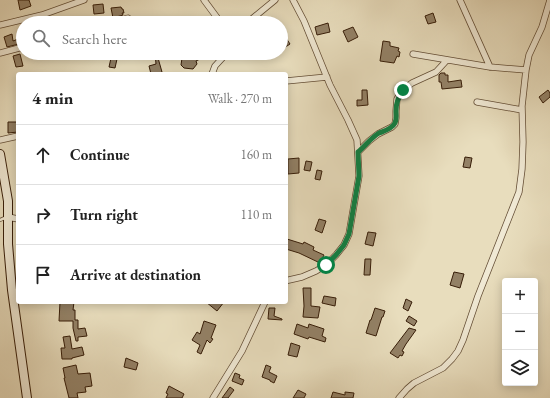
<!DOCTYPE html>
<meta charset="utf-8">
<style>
:root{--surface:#fff;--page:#f2f2f2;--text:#222;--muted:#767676;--line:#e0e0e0}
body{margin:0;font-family:"EB Garamond",serif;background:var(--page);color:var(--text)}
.controls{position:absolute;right:12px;bottom:12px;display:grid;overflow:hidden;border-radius:4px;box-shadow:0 2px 10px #0003}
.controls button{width:36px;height:36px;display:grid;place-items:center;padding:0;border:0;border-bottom:1px solid var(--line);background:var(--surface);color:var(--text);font:20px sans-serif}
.stop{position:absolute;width:12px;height:12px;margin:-9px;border:3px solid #0b8043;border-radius:50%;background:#fff}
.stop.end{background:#0b8043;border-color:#fff;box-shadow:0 1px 4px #0008}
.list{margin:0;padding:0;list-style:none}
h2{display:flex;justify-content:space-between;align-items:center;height:52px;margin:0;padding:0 16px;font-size:17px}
h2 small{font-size:13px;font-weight:400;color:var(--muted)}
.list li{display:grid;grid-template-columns:26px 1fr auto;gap:12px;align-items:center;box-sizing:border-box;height:60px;padding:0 16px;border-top:1px solid var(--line)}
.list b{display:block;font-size:15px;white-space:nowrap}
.list em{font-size:13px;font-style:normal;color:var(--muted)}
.icon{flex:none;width:22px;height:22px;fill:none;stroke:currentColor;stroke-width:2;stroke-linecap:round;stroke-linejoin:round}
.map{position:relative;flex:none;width:550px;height:398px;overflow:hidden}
.search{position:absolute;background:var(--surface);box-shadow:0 2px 10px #0003;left:16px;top:16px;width:272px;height:44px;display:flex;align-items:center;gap:10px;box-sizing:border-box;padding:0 14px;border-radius:22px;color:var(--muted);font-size:15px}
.panel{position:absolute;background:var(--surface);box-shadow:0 2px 10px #0003;left:16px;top:72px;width:272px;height:232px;border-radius:4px}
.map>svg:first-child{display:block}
.building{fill:#938166;stroke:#371d08}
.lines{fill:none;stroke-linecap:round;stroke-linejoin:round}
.lane-casing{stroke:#634d35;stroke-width:4}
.street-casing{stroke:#634d35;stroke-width:7}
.secondary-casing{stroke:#371d08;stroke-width:10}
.lane{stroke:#f0e9d4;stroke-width:2.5}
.street{stroke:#f0e9d4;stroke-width:5.5}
.secondary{stroke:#f0e9d4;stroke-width:8}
.route{stroke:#0b8043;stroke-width:5}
</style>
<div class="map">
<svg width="550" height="398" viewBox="0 0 550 398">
<rect width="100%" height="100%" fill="#e8ddbd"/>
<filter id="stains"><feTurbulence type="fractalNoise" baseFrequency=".005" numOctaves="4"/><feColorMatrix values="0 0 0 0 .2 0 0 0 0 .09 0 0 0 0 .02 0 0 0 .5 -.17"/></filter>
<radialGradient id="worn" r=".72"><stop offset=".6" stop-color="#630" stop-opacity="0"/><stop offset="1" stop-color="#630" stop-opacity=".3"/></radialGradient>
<path class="building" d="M 18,0 L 29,0 L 31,6 L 20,10 Z
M 103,4 L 104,13 L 94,14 L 93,5 Z
M 121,7 L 122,9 L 123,9 L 124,13 L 122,13 L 123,15 L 113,18 L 111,8 Z
M 433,13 L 436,22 L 428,24 L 425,16 Z
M 328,23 L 330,32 L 317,35 L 315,27 Z
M 353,27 L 358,37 L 348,42 L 343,31 Z
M 12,34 L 13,41 L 18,39 L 19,44 L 7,47 L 4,37 Z
M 284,35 L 290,44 L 281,50 L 281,38 Z
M 383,41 L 390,42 L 390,46 L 399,48 L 398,51 L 400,52 L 399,57 L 397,56 L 394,63 L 380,61 Z
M 155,53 L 160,53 L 160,57 L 158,58 L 162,72 L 156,74 L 151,74 L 149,66 L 156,64 Z
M 193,53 L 212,53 L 196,61 L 197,64 L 193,69 L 184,68 L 181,65 L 182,58 Z
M 20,54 L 23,66 L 16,67 L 13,56 Z
M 111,58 L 117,59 L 115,68 L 109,67 Z
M 441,73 L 445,73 L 445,75 L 448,75 L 448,82 L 461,80 L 462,87 L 442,89 L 441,82 L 439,82 L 439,75 Z
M 362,90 L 367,90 L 368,105 L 357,106 L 357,100 L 362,100 Z
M 548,90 L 550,93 L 550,97 L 543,103 L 539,97 Z
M 8,122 L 18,122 L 18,132 L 8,133 Z
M 465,157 L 472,158 L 470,168 L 463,167 Z
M 299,158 L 299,173 L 288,174 L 288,159 Z
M 306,161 L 312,162 L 310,171 L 304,170 Z
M 317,170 L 322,171 L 320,180 L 315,179 Z
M 319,219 L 326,221 L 322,233 L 315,230 Z
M 368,232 L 376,233 L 373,246 L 365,244 Z
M 287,239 L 303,244 L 304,242 L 314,247 L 313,250 L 324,255 L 320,263 L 299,253 L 286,249 L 286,244 Z
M 365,259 L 371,259 L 370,275 L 364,275 Z
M 454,272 L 464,274 L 460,288 L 450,285 Z
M 303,288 L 311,288 L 311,306 L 320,307 L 318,318 L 303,317 L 304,306 Z
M 324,296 L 336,298 L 335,306 L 322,303 Z
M 406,299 L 412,302 L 408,311 L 403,308 Z
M 60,302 L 74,302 L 73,310 L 75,310 L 75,320 L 78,320 L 78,329 L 85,328 L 87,336 L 78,337 L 78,341 L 76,341 L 73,328 L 73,321 L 59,321 Z
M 206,302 L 224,302 L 217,311 Z
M 269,308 L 275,308 L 274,316 L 282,319 L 282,320 L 268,319 Z
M 375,308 L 385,311 L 383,317 L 382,317 L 376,336 L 366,333 L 370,320 L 371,320 Z
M 409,316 L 417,321 L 414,326 L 406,321 Z
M 204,321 L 216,325 L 211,338 L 213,339 L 210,343 L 207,340 L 201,354 L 197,352 L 200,345 L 192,340 L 197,332 L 200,334 Z
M 297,324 L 308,328 L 309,324 L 324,329 L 322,336 L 326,338 L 325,342 L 309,337 L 308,339 L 294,334 Z
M 409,328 L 416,330 L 406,344 L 402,351 L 404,352 L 402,356 L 400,355 L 398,358 L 390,353 Z
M 70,336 L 72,349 L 82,347 L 84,355 L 72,358 L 72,359 L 62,359 L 61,348 L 65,348 L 63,337 Z
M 291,343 L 300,346 L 297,357 L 288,355 Z
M 126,358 L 138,363 L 136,370 L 124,367 Z
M 76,365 L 78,374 L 90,373 L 92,386 L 85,387 L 86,392 L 77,393 L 78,398 L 69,398 L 64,378 L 65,378 L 63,368 Z
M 266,365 L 271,367 L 269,372 L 277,376 L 274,383 L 270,381 L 270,380 L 262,377 Z
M 235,373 L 240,375 L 239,378 L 244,380 L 242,385 L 232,381 Z
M 169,386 L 184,394 L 182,398 L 166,398 L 168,394 L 166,393 Z
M 230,387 L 234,390 L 228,398 L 222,398 Z
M 298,390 L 306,394 L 304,398 L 293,398 Z
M 333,392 L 345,395 L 345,392 L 354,393 L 353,398 L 331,398 Z"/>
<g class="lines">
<defs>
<path id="lane" d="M 0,220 L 7,217"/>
<path id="street" d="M 204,0 L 221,23
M 460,0 L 490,67
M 111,23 L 128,18
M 247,23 L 275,0
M 0,25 L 42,15 L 84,0
M 0,53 L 23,47
M 413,54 L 490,67 L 526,70
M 212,74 L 215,66 L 227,53
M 286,81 L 327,77
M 477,102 L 522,110
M 0,140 L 18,136
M 358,152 L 369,141 L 378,134 L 392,127 L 395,124 L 396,118 L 396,111 L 397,99 L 403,90 L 412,83 L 436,72 L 447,60
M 8,217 L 18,219
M 286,281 L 289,280 L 302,277 L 316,271 L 326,265 L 336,255 L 344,245 L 349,234 L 359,176 L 357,140 L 348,120 L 330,85 L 304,21 L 293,0
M 213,398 L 242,351 L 265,302
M 399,398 L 407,389 L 414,383 L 443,368 L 452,359 L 458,351 L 463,340 L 478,296 L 519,192 L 522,169 L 523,142 L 522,106 L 526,70 L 529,55 L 542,27 L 550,0"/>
<path id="secondary" d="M 0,154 L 8,201 L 8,244 L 12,290 L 27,398"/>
</defs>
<use href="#lane" class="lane-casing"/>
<use href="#street" class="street-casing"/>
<use href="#secondary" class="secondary-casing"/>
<use href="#lane" class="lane"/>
<use href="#street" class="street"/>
<use href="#secondary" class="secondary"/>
</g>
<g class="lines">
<path class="route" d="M 326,265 L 336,255 L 344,245 L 349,234 L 359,176 L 358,152 C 365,146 371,138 379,133 C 384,131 392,129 395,123 C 397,119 396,115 396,111 C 396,103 398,97 403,90"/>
</g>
<rect width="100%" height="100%" filter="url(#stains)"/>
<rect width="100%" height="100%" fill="url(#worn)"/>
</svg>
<div class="controls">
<button>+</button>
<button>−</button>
<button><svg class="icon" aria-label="layers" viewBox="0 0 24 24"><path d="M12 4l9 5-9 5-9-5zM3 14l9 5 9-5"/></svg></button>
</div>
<div class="stop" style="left:326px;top:265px"></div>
<div class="stop end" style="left:403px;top:90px"></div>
<div class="search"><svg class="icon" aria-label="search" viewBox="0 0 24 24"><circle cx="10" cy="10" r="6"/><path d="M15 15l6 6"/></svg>Search here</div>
<section class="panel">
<h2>4 min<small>Walk · 270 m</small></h2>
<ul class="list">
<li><svg class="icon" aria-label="ahead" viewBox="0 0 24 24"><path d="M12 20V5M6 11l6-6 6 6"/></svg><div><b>Continue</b></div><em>160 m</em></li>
<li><svg class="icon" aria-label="right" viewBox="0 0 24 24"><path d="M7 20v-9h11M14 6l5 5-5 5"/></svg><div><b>Turn right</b></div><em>110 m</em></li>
<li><svg class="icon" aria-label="arrive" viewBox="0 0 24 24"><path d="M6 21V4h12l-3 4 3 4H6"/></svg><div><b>Arrive at destination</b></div></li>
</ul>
</section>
</div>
